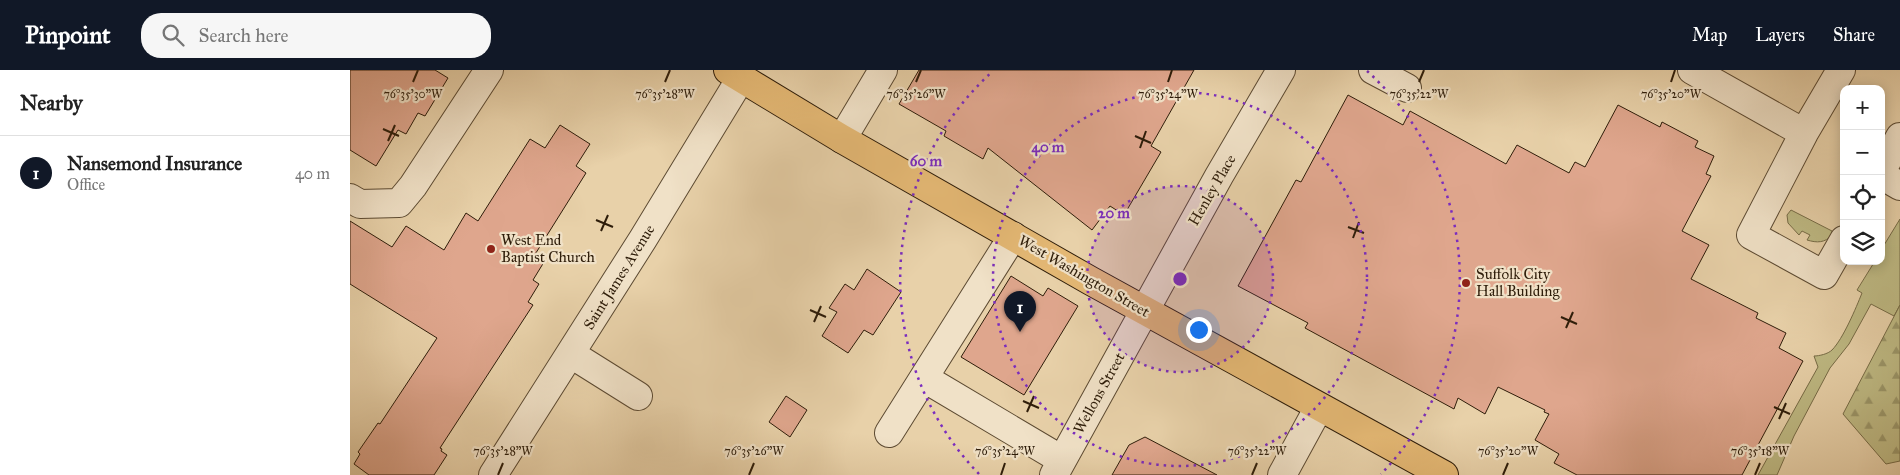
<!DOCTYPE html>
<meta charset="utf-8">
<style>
:root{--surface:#fff;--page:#f6f6f6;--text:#222;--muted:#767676;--line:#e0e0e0;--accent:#111827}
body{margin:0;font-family:"IM FELL Great Primer",serif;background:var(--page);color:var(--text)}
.controls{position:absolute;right:15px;top:15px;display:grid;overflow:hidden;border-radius:10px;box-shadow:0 2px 12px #0003}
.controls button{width:45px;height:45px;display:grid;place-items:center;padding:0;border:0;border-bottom:1px solid var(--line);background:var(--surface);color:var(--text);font:25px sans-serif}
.you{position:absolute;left:848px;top:259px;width:18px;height:18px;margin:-12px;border:4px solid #fff;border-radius:50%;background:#1a73e8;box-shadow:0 0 0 8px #1a73e833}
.badge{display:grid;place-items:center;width:32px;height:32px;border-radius:50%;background:var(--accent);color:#fff;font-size:16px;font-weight:700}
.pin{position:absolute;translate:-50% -41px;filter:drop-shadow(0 1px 2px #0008)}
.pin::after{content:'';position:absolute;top:26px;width:18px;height:15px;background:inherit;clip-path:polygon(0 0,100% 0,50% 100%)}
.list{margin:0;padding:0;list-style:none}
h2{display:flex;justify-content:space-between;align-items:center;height:65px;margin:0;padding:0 20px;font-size:21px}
h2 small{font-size:16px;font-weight:400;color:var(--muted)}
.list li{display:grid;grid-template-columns:32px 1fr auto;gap:15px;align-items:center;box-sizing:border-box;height:75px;padding:0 20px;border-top:1px solid var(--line)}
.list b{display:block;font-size:19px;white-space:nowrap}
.list p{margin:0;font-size:16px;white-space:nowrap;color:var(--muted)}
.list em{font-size:16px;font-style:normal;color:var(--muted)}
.icon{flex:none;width:28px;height:28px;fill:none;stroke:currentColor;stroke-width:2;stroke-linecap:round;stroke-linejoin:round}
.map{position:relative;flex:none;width:1550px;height:405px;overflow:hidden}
header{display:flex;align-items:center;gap:30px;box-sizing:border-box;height:70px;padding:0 25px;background:var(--accent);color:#fff}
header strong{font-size:24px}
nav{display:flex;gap:28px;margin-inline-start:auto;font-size:18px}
.search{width:350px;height:45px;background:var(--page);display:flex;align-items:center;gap:12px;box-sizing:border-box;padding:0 18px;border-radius:20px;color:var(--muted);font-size:19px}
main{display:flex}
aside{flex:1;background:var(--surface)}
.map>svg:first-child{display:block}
.green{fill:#beb983;stroke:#766b46}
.forest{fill:url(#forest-firs);stroke:#766b46}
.building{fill:#dfa68d;stroke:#2e1d0a}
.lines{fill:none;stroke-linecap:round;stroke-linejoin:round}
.minor-casing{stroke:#5c4a32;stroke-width:30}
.major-casing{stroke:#2e1d0a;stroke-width:30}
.minor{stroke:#f0e1c7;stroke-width:28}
.major{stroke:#e4b874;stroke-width:28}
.ticks{fill:none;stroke:#2e1d0a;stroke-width:2}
.ring{fill:none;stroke:#7b2cbf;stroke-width:2.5;stroke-dasharray:2.5 5}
.poi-dot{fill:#8f2418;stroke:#f0e1c7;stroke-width:2}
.labels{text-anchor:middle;stroke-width:4.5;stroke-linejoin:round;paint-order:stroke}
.street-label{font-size:15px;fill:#2e1d0a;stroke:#f0e1c7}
.poi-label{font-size:15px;fill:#2e1d0a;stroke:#f0e1c7;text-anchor:start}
.ticks-label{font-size:12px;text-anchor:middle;fill:#2e1d0a;stroke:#f0e1c7;stroke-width:4.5;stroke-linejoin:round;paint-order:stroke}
.centre{fill:#7b2cbf;stroke:#f0e1c7;stroke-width:2.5}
.ring-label{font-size:15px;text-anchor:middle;font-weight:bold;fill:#7b2cbf;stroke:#f0e1c7;stroke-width:4.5;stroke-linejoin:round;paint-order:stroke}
</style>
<header>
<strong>Pinpoint</strong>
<div class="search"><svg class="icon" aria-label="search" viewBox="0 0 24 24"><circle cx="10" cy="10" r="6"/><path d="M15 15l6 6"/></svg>Search here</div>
<nav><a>Map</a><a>Layers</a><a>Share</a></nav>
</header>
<main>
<aside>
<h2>Nearby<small></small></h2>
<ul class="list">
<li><span class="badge">1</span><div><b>Nansemond Insurance</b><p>Office</p></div><em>40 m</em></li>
</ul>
</aside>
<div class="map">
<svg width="1550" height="405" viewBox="0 0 1550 405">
<defs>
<pattern id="forest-firs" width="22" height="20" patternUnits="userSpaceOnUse" patternTransform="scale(1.25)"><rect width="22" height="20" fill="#beb983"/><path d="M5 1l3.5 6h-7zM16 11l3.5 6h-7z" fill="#9b9669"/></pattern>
</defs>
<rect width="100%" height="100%" fill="#e8d1a9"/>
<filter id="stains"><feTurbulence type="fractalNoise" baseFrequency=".004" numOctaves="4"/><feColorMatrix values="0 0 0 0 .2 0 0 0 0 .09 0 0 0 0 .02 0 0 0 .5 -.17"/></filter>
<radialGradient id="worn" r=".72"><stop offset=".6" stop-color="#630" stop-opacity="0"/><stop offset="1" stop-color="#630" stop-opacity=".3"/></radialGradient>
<path class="green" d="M 1441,140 L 1482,161 L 1482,165 C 1475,173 1467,173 1457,170 L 1460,165 L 1452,161 L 1449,165 L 1438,153 L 1437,145 Z
M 1550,149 L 1550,235 L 1544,246 L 1521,234 L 1499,274 L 1480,298 L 1444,366 L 1427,405 L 1408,405 L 1468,297 L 1464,286 C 1469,286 1478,284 1482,280 C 1493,269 1506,238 1512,223 L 1507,220 L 1525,191 L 1531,191 L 1531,180 Z"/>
<path class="forest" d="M 1550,235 L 1550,391 L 1536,394 L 1493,344 Z"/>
<path class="building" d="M 0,0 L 85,0 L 98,8 L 75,46 L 68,43 L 56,64 L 48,60 L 26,96 L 0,80 Z
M 569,0 L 844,0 L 801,76 L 811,82 L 774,145 L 760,136 L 742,160 L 638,78 L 633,89 L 594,66 L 596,61 L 549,34 Z
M 998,25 L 1053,55 L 1060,41 L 1156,94 L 1167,75 L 1219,103 L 1225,92 L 1235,97 L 1268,35 L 1310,57 L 1312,52 L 1348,71 L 1345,77 L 1364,86 L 1356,104 L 1361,106 L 1332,161 L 1359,175 L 1341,209 L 1408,243 L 1406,248 L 1436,263 L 1429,278 L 1453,291 L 1392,405 L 1227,405 L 1204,393 L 1209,384 L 1185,370 L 1199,344 L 1194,342 L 1195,340 L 1148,317 L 1135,344 L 1108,328 L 1104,339 L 955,258 L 958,253 L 888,216 L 946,110 L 951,112 Z
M 210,55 L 240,74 L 226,96 L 236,103 L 184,186 L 194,192 L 183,210 L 189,214 L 178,232 L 183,235 L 90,378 L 92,379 L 91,381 L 97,385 L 84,405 L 19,405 L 4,394 L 10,384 L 8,382 L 28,353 L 30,354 L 87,268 L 0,214 L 0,151 L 42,177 L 56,156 L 94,180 L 116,143 L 128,151 L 180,69 L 195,78 Z
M 517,199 L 551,222 L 523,265 L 514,260 L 498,283 L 472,266 L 487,242 L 479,238 L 495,214 L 504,220 Z
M 661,206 L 693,226 L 698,218 L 728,236 L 674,325 L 611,287 Z
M 436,326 L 457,340 L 440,367 L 419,352 Z
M 795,367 L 867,405 L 762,405 L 779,375 Z"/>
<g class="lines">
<defs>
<path id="minor" d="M 1023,0 L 1057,18
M 1342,0 L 1454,63
M 1491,0 L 1454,63 L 1401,165 L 1474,205 L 1494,170
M 492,69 L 533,0
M 1531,102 L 1550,67
M 1531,105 L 1550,116
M 0,128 L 10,134 L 49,133 L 63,116 L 139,0
M 221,284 L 288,326
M 574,308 L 712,390
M 539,363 L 663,166
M 143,405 L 293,169 L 391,8
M 704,405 L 869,106 L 931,0
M 932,405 L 969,337"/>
<path id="major" d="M 378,0 L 492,69 L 741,211 L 1094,405"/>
</defs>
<use href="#minor" class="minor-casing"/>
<use href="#major" class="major-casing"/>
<use href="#minor" class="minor"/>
<use href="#major" class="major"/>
</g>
<path class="ticks" d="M 63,12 L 68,0M 315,12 L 320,0M 566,12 L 571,0M 818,12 L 822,0M 1069,12 L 1074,0M 1321,12 L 1325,0M 33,59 L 49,66M 785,66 L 801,73M 38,71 L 45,55M 790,78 L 796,61M 246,150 L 263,157M 998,157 L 1014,163M 251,161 L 258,145M 1003,168 L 1009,152M 460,240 L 476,247M 1211,247 L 1227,254M 464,252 L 471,236M 1216,258 L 1223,242M 673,331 L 689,338M 1424,337 L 1440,344M 677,342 L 684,326M 1429,349 L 1436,333M 148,405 L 153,393M 399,405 L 404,393M 651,405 L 655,393M 902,405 L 907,393M 1153,405 L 1158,393M 1405,405 L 1410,393"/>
<circle cx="830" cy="209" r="93" fill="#7b2cbf" fill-opacity=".12"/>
<g class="ring">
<circle cx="830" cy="209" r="93"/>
<circle cx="830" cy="209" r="187"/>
<path d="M629 404A280 280 0 0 1 643 1M1017 1A280 280 0 0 1 1031 404"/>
</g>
<g class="poi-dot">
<circle cx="141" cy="179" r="5"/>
<circle cx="1116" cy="213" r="5"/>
</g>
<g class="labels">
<g class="street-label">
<text transform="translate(862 120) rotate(-60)" y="5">Henley Place</text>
<text transform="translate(734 206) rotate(30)" y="5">West Washington Street</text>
<text transform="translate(269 207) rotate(-58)" y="5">Saint James Avenue</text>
<text transform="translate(749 323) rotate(-61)" y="5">Wellons Street</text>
</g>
<g class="poi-label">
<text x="151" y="175">West End<tspan x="151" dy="17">Baptist Church</tspan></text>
<text x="1126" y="209">Suffolk City<tspan x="1126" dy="17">Hall Building</tspan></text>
</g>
</g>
<g class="ticks-label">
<text x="63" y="28">76°35'30"W</text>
<text x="315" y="28">76°35'28"W</text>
<text x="566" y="28">76°35'26"W</text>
<text x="818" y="28">76°35'24"W</text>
<text x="1069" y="28">76°35'22"W</text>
<text x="1321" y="28">76°35'20"W</text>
<text x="153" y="385">76°35'28"W</text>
<text x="404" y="385">76°35'26"W</text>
<text x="655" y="385">76°35'24"W</text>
<text x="907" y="385">76°35'22"W</text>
<text x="1158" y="385">76°35'20"W</text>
<text x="1410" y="385">76°35'18"W</text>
</g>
<circle cx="830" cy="209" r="8" class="centre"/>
<g class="ring-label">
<text x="698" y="82">40 m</text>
<text x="576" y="96">60 m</text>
<text x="764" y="148">20 m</text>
</g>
<rect width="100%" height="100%" filter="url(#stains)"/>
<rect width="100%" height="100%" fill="url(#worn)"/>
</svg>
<div class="controls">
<button>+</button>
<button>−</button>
<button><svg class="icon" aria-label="locate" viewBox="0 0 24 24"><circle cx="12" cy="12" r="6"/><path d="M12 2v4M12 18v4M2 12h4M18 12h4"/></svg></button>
<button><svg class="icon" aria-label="layers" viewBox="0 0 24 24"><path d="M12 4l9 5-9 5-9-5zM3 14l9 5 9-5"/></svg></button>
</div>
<div class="you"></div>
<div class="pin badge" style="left:670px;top:262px">1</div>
</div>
</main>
